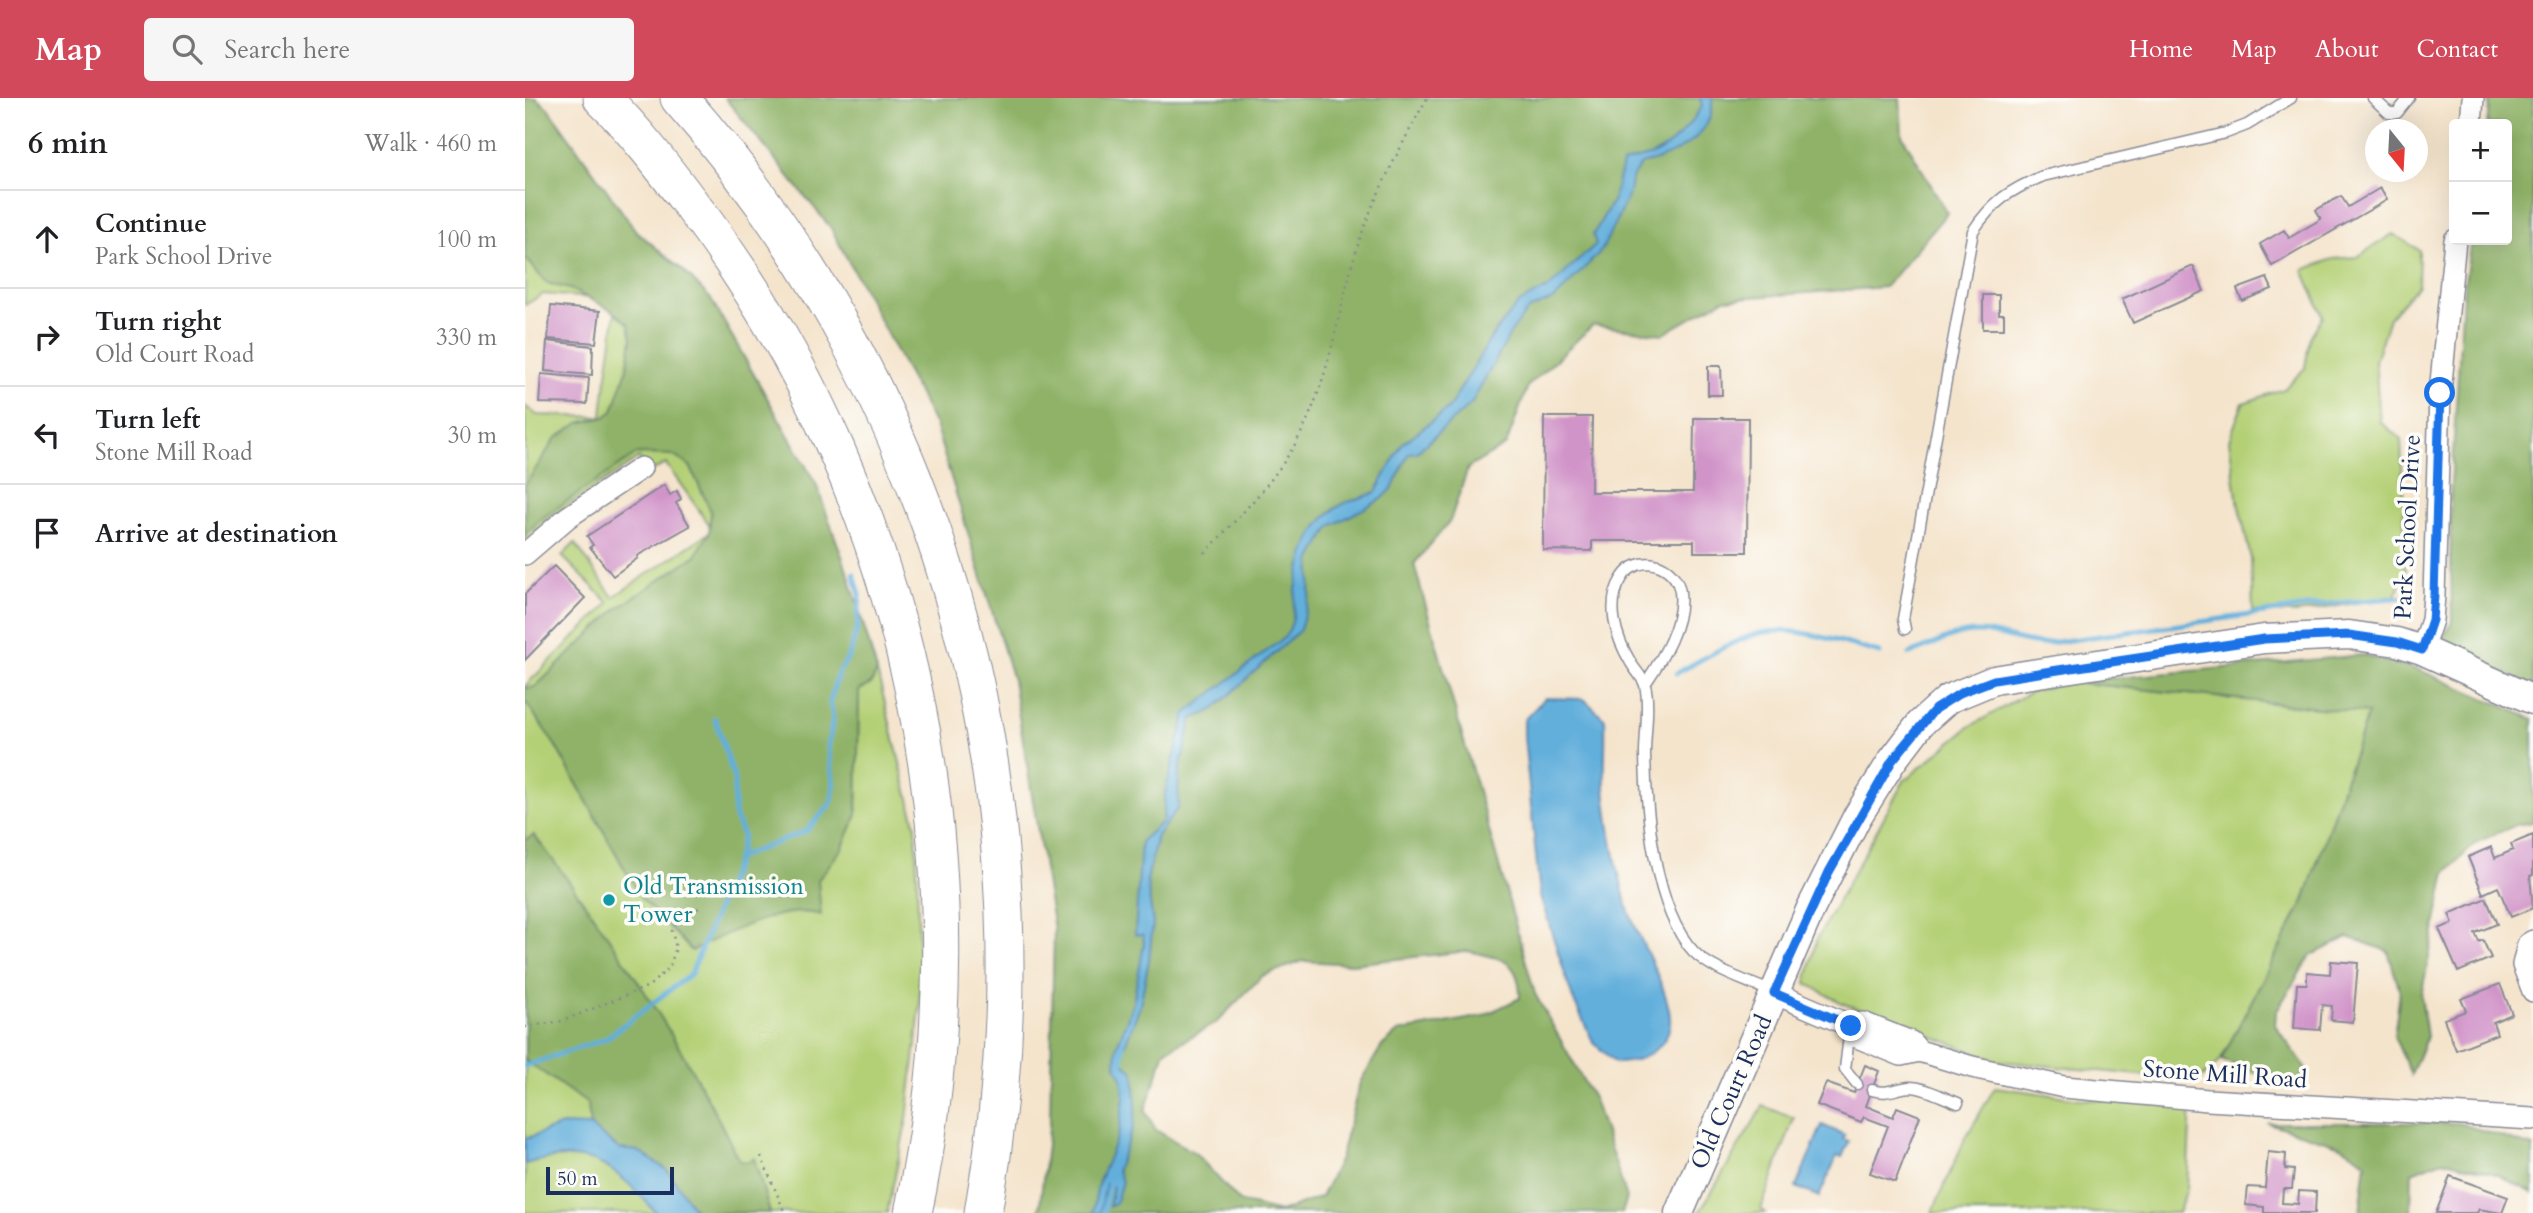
<!DOCTYPE html>
<meta charset="utf-8">
<style>
:root{--surface:#fff;--page:#f6f6f6;--text:#202124;--muted:#757577;--line:#e0e0e0;--accent:#d1495b}
body{margin:0;font-family:Cardo,serif;background:var(--page);color:var(--text)}
.controls{position:absolute;right:21px;top:21px;display:grid;overflow:hidden;border-radius:7px;box-shadow:0 7px 28px #0002}
.controls button{width:63px;height:63px;display:grid;place-items:center;padding:0;border:0;border-bottom:2px solid var(--line);background:var(--surface);color:var(--text);font:35px sans-serif}
.compass{position:absolute;left:1840px;top:21px;width:63px;height:63px;border-radius:50%;background:var(--surface);box-shadow:0 7px 28px #0002;rotate:162deg}
.scale{position:absolute;left:21px;bottom:18px;width:128px;box-sizing:border-box;padding-left:7px;border:4px solid #1b2f5e;border-top:0;font-size:19px;line-height:24px;white-space:nowrap;color:#1b2f5e;-webkit-text-stroke:5px #fdfcf7;paint-order:stroke}
.stop{position:absolute;width:21px;height:21px;margin:-16px;border:5px solid #1a73e8;border-radius:50%;background:#fff}
.stop.end{background:#1a73e8;border-color:#fff;box-shadow:0 2px 7px #0008}
.list{margin:0;padding:0;list-style:none}
h2{display:flex;justify-content:space-between;align-items:center;height:91px;margin:0;padding:0 28px;font-size:30px}
h2 small{font-size:23px;font-weight:400;color:var(--muted)}
.list li{display:grid;grid-template-columns:46px 1fr auto;gap:21px;align-items:center;box-sizing:border-box;height:98px;padding:0 28px;border-top:2px solid var(--line)}
.list b{display:block;font-size:26px;white-space:nowrap}
.list p{margin:0;font-size:23px;white-space:nowrap;color:var(--muted)}
.list em{font-size:23px;font-style:normal;color:var(--muted)}
.icon{flex:none;width:38px;height:38px;fill:none;stroke:currentColor;stroke-width:2;stroke-linecap:round;stroke-linejoin:round}
.map{position:relative;flex:none;width:2008px;height:1115px;overflow:hidden}
header{display:flex;align-items:center;gap:42px;box-sizing:border-box;height:98px;padding:0 35px;background:var(--accent);color:#fff}
header strong{font-size:33px}
nav{display:flex;gap:38px;margin-inline-start:auto;font-size:24px}
.search{width:490px;height:63px;background:var(--page);display:flex;align-items:center;gap:18px;box-sizing:border-box;padding:0 24px;border-radius:7px;color:var(--muted);font-size:26px}
main{display:flex}
aside{flex:1;background:var(--surface)}
.map>svg:first-child{display:block}
.green{fill:#b4d076;stroke:#68806a;stroke-width:2}
.forest{fill:#8fb267;stroke:#557062;stroke-width:2;fill-rule:evenodd}
.water{fill:#62afdc;stroke:#3e6f9d;stroke-width:2}
.lines{fill:none;stroke-linecap:round;stroke-linejoin:round}
.stream{stroke:#62afdc;stroke-width:5}
.building{fill:#d194c9}
.service-casing{stroke:#888a95;stroke-width:13}
.minor-casing{stroke:#888a95;stroke-width:24}
.secondary-casing{stroke:#888a95;stroke-width:31}
.motorway-casing{stroke:#888a95;stroke-width:39}
.path{stroke:#888a95;stroke-width:2.5;stroke-dasharray:2 5;stroke-linecap:butt}
.service{stroke:#fff;stroke-width:10}
.minor{stroke:#fff;stroke-width:21}
.secondary{stroke:#fff;stroke-width:28}
.motorway{stroke:#fff;stroke-width:37}
.route{stroke:#1a73e8;stroke-width:9}
.culture-dot{fill:#0f9aa8;stroke:#fdfcf7;stroke-width:2.5}
.labels{text-anchor:middle;stroke-width:7;stroke-linejoin:round;paint-order:stroke}
.street-label{font-size:24px;fill:#1b2f5e;stroke:#fdfcf7}
.culture-label{font-size:24px;fill:#0d838f;stroke:#fdfcf7;text-anchor:start}
</style>
<header>
<strong>Map</strong>
<div class="search"><svg class="icon" aria-label="search" viewBox="0 0 24 24"><circle cx="10" cy="10" r="6"/><path d="M15 15l6 6"/></svg>Search here</div>
<nav><a>Home</a><a>Map</a><a>About</a><a>Contact</a></nav>
</header>
<main>
<aside>
<h2>6 min<small>Walk · 460 m</small></h2>
<ul class="list">
<li><svg class="icon" aria-label="ahead" viewBox="0 0 24 24"><path d="M12 20V5M6 11l6-6 6 6"/></svg><div><b>Continue</b><p>Park School Drive</p></div><em>100 m</em></li>
<li><svg class="icon" aria-label="right" viewBox="0 0 24 24"><path d="M7 20v-9h11M14 6l5 5-5 5"/></svg><div><b>Turn right</b><p>Old Court Road</p></div><em>330 m</em></li>
<li><svg class="icon" aria-label="left" viewBox="0 0 24 24"><path d="M17 20v-9H6M10 6l-5 5 5 5"/></svg><div><b>Turn left</b><p>Stone Mill Road</p></div><em>30 m</em></li>
<li><svg class="icon" aria-label="arrive" viewBox="0 0 24 24"><path d="M6 21V4h12l-3 4 3 4H6"/></svg><div><b>Arrive at destination</b></div></li>
</ul>
</aside>
<div class="map">
<svg width="2008" height="1115" viewBox="0 0 2008 1115">
<rect width="100%" height="100%" fill="#fdfcf7"/>
<filter id="ink" filterUnits="userSpaceOnUse"><feTurbulence type="fractalNoise" baseFrequency=".0143" numOctaves="2"/><feDisplacementMap in="SourceGraphic" scale="14" xChannelSelector="R" yChannelSelector="G"/><feConvolveMatrix kernelMatrix="1 2 1 2 8 2 1 2 1" color-interpolation-filters="sRGB"/></filter>
<filter id="wash" filterUnits="userSpaceOnUse"><feTurbulence type="fractalNoise" baseFrequency=".00686" numOctaves="4" result="noise"/><feDisplacementMap in="SourceGraphic" scale="28" xChannelSelector="R" yChannelSelector="G"/><feGaussianBlur stdDeviation="1.57" result="paint"/><feColorMatrix in="noise" values="0 0 0 0 0 0 0 0 0 0 0 0 0 0 0 0 0 1.4 0 .05"/><feComposite in="paint" operator="in"/></filter>
<g filter="url(#wash)">
<rect width="100%" height="100%" fill="#f4e4cc"/>
<path class="green" d="M 0,110 L 87,168 L 332,717 L 334,592 L 346,586 L 352,573 L 391,729 L 395,911 L 382,1021 L 362,1115 L 0,1115 L 0,588 L 84,505 L 37,458 L 50,445 L 88,499 L 188,432 L 141,366 L 124,374 L 114,360 L 23,421 L 0,442 L 0,308 L 12,317 L 77,319 C 80,279 89,242 91,202 L 18,196 L 0,207 Z
M 1868,136 L 1894,152 L 1893,187 L 1864,220 L 1850,263 L 1855,324 L 1876,341 L 1881,473 L 1870,498 L 1773,515 L 1728,514 L 1726,461 L 1712,399 L 1704,342 L 1718,305 L 1759,291 L 1780,270 L 1785,239 L 1798,218 L 1778,172 L 1808,161 L 1832,159 Z
M 1547,584 L 1843,615 L 1779,803 L 1696,962 L 1674,983 L 1473,963 L 1317,905 L 1281,885 L 1292,841 L 1379,683 L 1444,629 L 1507,593 Z
M 1470,989 L 1556,1001 L 1666,1007 L 1662,1091 L 1653,1115 L 1407,1115 L 1440,1041 Z
M 1238,1008 L 1269,1020 L 1236,1111 L 1240,1115 L 1174,1115 Z"/>
<path class="forest" d="M 0,0 L 11,0 L 23,10 L 111,133 L 159,173 L 186,201 L 291,386 L 324,478 L 352,573 L 346,586 L 334,592 L 332,717 L 317,750 L 293,782 L 296,817 C 258,805 200,836 167,853 L 116,800 L 30,647 L 0,603 L 0,590 L 10,589 L 93,510 L 171,457 L 184,435 L 186,414 L 165,368 L 147,357 L 112,356 L 17,420 L 0,436 L 0,387 L 30,341 L 54,325 L 80,319 L 88,313 L 102,271 L 107,241 L 104,226 L 87,212 L 45,191 L 21,185 L 0,159 Z
M 200,0 L 1375,0 L 1377,37 L 1422,115 L 1360,189 L 1199,201 L 1138,236 L 1068,227 L 1003,288 L 981,347 L 943,370 L 925,423 L 889,466 L 1010,896 L 1069,1002 L 1102,1100 L 1097,1115 L 514,1115 L 525,1021 L 529,831 L 488,582 L 410,327 L 306,130 ZM 943,853 C 976,861 995,860 995,900 L 958,918 L 873,934 L 857,948 L 835,984 L 815,1061 L 796,1099 L 755,1114 L 715,1104 L 670,1055 L 631,1032 L 620,1013 L 640,953 L 691,925 L 737,878 L 778,863 L 827,866 Z
M 1965,0 L 2008,0 L 2008,588 L 1915,547 L 1927,524 L 1925,403 L 1938,198 L 1946,142 L 1982,142 L 1982,26 L 1962,26 Z
M 1838,557 L 1894,572 L 2008,621 L 2008,724 L 1991,727 L 1952,744 L 1921,774 L 1896,898 L 1902,938 L 1886,977 L 1869,938 L 1875,894 L 1863,853 L 1823,839 L 1785,858 L 1751,914 L 1750,927 L 1782,972 L 1768,990 L 1696,962 L 1779,803 L 1843,615 L 1547,584 Z
M 9,737 C 85,836 158,944 211,1057 L 215,1063 L 223,1064 L 229,1060 L 245,1115 L 172,1115 L 142,1072 L 113,1053 L 94,1051 L 65,1028 L 63,1006 L 0,962 L 0,742 Z
M 1743,1025 L 1934,1025 L 2008,1049 L 2008,1095 L 1971,1076 L 1917,1062 L 1887,1074 L 1886,1115 L 1835,1115 L 1841,1064 L 1816,1048 Z"/>
<path class="water" d="M 1175,0 L 1187,0 C 1191,38 1146,60 1116,66 L 1106,81 L 1104,96 L 1077,152 L 1030,201 L 1003,212 L 987,233 L 946,306 L 892,354 L 884,355 L 867,391 L 857,401 L 806,428 L 795,446 L 786,463 L 785,497 L 775,532 L 688,612 L 667,621 L 654,676 L 653,710 L 632,738 L 628,755 L 622,783 L 628,825 L 624,862 L 615,908 L 597,955 L 597,963 L 609,974 L 611,1010 L 608,1030 L 592,1071 L 597,1084 L 590,1106 L 584,1109 L 588,1089 L 581,1086 L 575,1115 L 568,1115 L 573,1086 L 594,1034 L 599,999 L 597,980 L 591,968 L 592,948 L 608,905 L 619,846 L 618,837 L 610,837 L 616,743 L 638,723 L 640,695 L 661,615 L 760,539 C 770,524 768,515 770,498 C 775,463 785,421 820,405 C 830,401 841,399 851,394 L 877,346 L 924,310 L 967,238 L 994,205 L 1026,188 L 1071,146 L 1068,137 L 1088,102 L 1097,66 C 1108,60 1119,61 1129,56 C 1149,46 1166,26 1177,8 Z
M 1020,600 L 1059,601 L 1080,621 C 1081,644 1079,667 1080,690 C 1083,726 1091,766 1100,801 C 1108,835 1148,894 1145,926 C 1142,951 1114,966 1090,965 L 1068,944 L 1048,901 L 1015,798 L 999,639 L 999,622 Z
M 37,1027 L 65,1028 L 94,1051 L 113,1053 L 142,1072 L 172,1115 L 131,1115 C 90,1068 66,1047 0,1066 L 0,1041 Z
M 1297,1027 L 1320,1037 L 1318,1041 L 1324,1043 L 1317,1059 L 1312,1058 L 1294,1099 L 1271,1089 Z"/>
<g class="lines">
<path class="stream" d="M 1385,556 C 1406,548 1431,533 1453,534 C 1474,534 1494,545 1517,546 L 1810,505 L 1882,499
M 1152,575 C 1178,561 1207,542 1236,535 C 1270,527 1322,546 1355,555
M 212,760 L 281,733 L 306,706 L 309,689 L 303,648 L 308,620 L 305,603 L 313,575 L 324,558 L 332,532 L 335,497 L 329,476
M 0,968 L 80,941 L 166,876 L 211,765 L 218,738 L 209,717 L 209,680 L 190,621
M 597,969 L 598,947
M 578,1115 L 585,1083"/>
</g>
<g id="blocks">
<path class="building" d="M 1855,90 L 1862,102 L 1747,168 L 1735,146 L 1759,132 L 1764,140 L 1796,121 L 1791,112 L 1816,98 L 1823,109 Z
M 1668,168 L 1679,193 L 1608,225 L 1597,201 Z
M 1742,180 L 1747,191 L 1717,203 L 1712,191 Z
M 1458,197 L 1474,197 L 1474,216 L 1479,216 L 1479,231 L 1458,231 Z
M 26,208 L 75,213 L 71,245 L 23,241 Z
M 22,243 L 68,248 L 67,277 L 20,273 Z
M 1183,268 L 1196,268 L 1197,297 L 1183,297 Z
M 16,276 L 64,280 L 62,306 L 14,305 Z
M 1019,319 L 1067,319 L 1066,394 L 1168,394 L 1169,320 L 1223,320 L 1222,454 L 1169,454 L 1169,443 L 1067,443 L 1067,453 L 1018,452 Z
M 139,387 L 145,397 L 152,393 L 156,401 L 151,405 L 165,428 L 112,458 L 113,460 L 88,478 L 65,449 L 68,447 L 62,438 Z
M 29,468 L 60,500 L 0,562 L 0,496 Z
M 2008,737 L 2008,777 L 2005,778 L 2008,810 L 1986,819 L 1973,789 L 1958,796 L 1943,759 L 1966,749 L 1970,760 L 1988,752 L 1986,746 Z
M 1961,800 L 1972,826 L 1950,835 L 1954,844 L 1958,842 L 1966,860 L 1933,874 L 1914,831 L 1928,825 L 1924,816 Z
M 1806,863 L 1833,865 L 1828,924 L 1806,922 L 1807,908 L 1797,907 L 1795,932 L 1769,930 L 1772,886 L 1782,886 L 1782,874 L 1805,876 Z
M 1975,886 L 1987,916 L 1968,924 L 1972,936 L 1931,952 L 1919,921 L 1941,913 L 1936,901 Z
M 1340,967 L 1354,973 L 1341,1008 L 1368,1019 L 1372,1009 L 1395,1018 L 1370,1084 L 1345,1075 L 1363,1028 L 1339,1019 L 1336,1024 L 1292,1007 L 1301,985 L 1329,995 Z
M 1743,1054 L 1761,1056 L 1760,1071 L 1769,1072 L 1767,1091 L 1758,1091 L 1757,1105 L 1773,1106 L 1774,1093 L 1791,1094 L 1790,1115 L 1739,1115 L 1739,1109 L 1721,1107 L 1723,1089 L 1740,1090 Z
M 1925,1078 L 1983,1099 L 1977,1115 L 1954,1111 L 1952,1115 L 1911,1115 Z"/>
</g>
</g>
<g filter="url(#ink)">
<use href="#blocks" fill-opacity="0" stroke="#888a95" stroke-width="2"/>
<g class="lines">
<defs>
<path id="service" d="M 1848,0 L 1864,15 L 1872,15 L 1884,0
M 1380,531 L 1378,521 L 1448,133 C 1468,103 1485,92 1518,78 L 1701,35 L 1722,27 L 1766,0
M 1120,586 C 1137,561 1159,526 1155,494 C 1151,465 1113,454 1097,480 C 1080,506 1091,540 1106,565 C 1110,572 1118,580 1120,587 C 1125,607 1120,635 1120,656 C 1121,712 1129,812 1169,854 C 1189,874 1224,883 1249,895
M 1325,930 L 1320,971 L 1332,986
M 1347,992 C 1363,997 1370,990 1385,989 C 1400,989 1418,1000 1433,1005"/>
<path id="minor" d="M 1946,26 L 1948,0
M 0,456 L 43,419 L 116,370
M 1897,552 L 1907,522 L 1909,498 L 1915,295 L 1930,142
M 2008,843 L 2003,846 L 1998,867 L 2008,893
M 1249,895 L 1326,928 L 1338,925 L 1386,944 L 1394,953 L 1447,969 L 1539,989 L 1683,1002 L 2008,1021
M 1326,928 L 1332,939 L 1376,957 L 1394,953"/>
<path id="secondary" d="M 1154,1115 L 1286,810 L 1332,719 L 1367,663 L 1396,625 L 1423,601 L 1469,582 L 1500,577 L 1739,541 L 1824,537 L 1872,544 L 1897,552 L 2008,602"/>
<path id="motorway" d="M 77,0 C 116,38 148,83 181,126 C 389,409 461,773 388,1115
M 154,0 C 425,306 530,714 458,1115"/>
</defs>
<use href="#service" class="service-casing"/>
<use href="#minor" class="minor-casing"/>
<use href="#secondary" class="secondary-casing"/>
<use href="#motorway" class="motorway-casing"/>
<path class="path" d="M 680,455 C 716,416 756,378 779,329 C 806,273 814,209 832,150 C 846,104 879,42 902,0
M 0,929 L 37,923 L 124,888 L 144,870 L 151,850 L 147,833 L 154,822 L 177,808
M 236,1058 L 260,1115"/>
<use href="#service" class="service"/>
<use href="#minor" class="minor"/>
<use href="#secondary" class="secondary"/>
<use href="#motorway" class="motorway"/>
</g>
</g>
<g class="lines" filter="url(#ink)">
<path class="route" d="M 1326,928 L 1249,895 L 1304,774 L 1367,663 L 1410,611 L 1437,594 L 1469,582 L 1500,577 L 1739,541 L 1824,537 L 1872,544 L 1897,552 L 1907,522 L 1909,498 L 1915,295"/>
</g>
<circle class="culture-dot" cx="84" cy="802" r="7"/>
<g class="labels">
<g class="street-label">
<text transform="translate(1882 429) rotate(-87)" y="8">Park School Drive</text>
<text transform="translate(1700 976) rotate(4)" y="8">Stone Mill Road</text>
<text transform="translate(1206 994) rotate(-66)" y="8">Old Court Road</text>
</g>
<g class="culture-label">
<text x="98" y="796">Old Transmission<tspan x="98" dy="28">Tower</tspan></text>
</g>
</g>
</svg>
<div class="controls">
<button>+</button>
<button>−</button>
</div>
<svg class="compass" viewBox="-18 -18 36 36"><path d="M0-13l5 13h-10z" fill="#e53935"/><path d="M0 13l5-13h-10z" fill="#757577"/></svg>
<div class="scale">50 m</div>
<div class="stop" style="left:1915px;top:295px"></div>
<div class="stop end" style="left:1326px;top:928px"></div>
</div>
</main>
